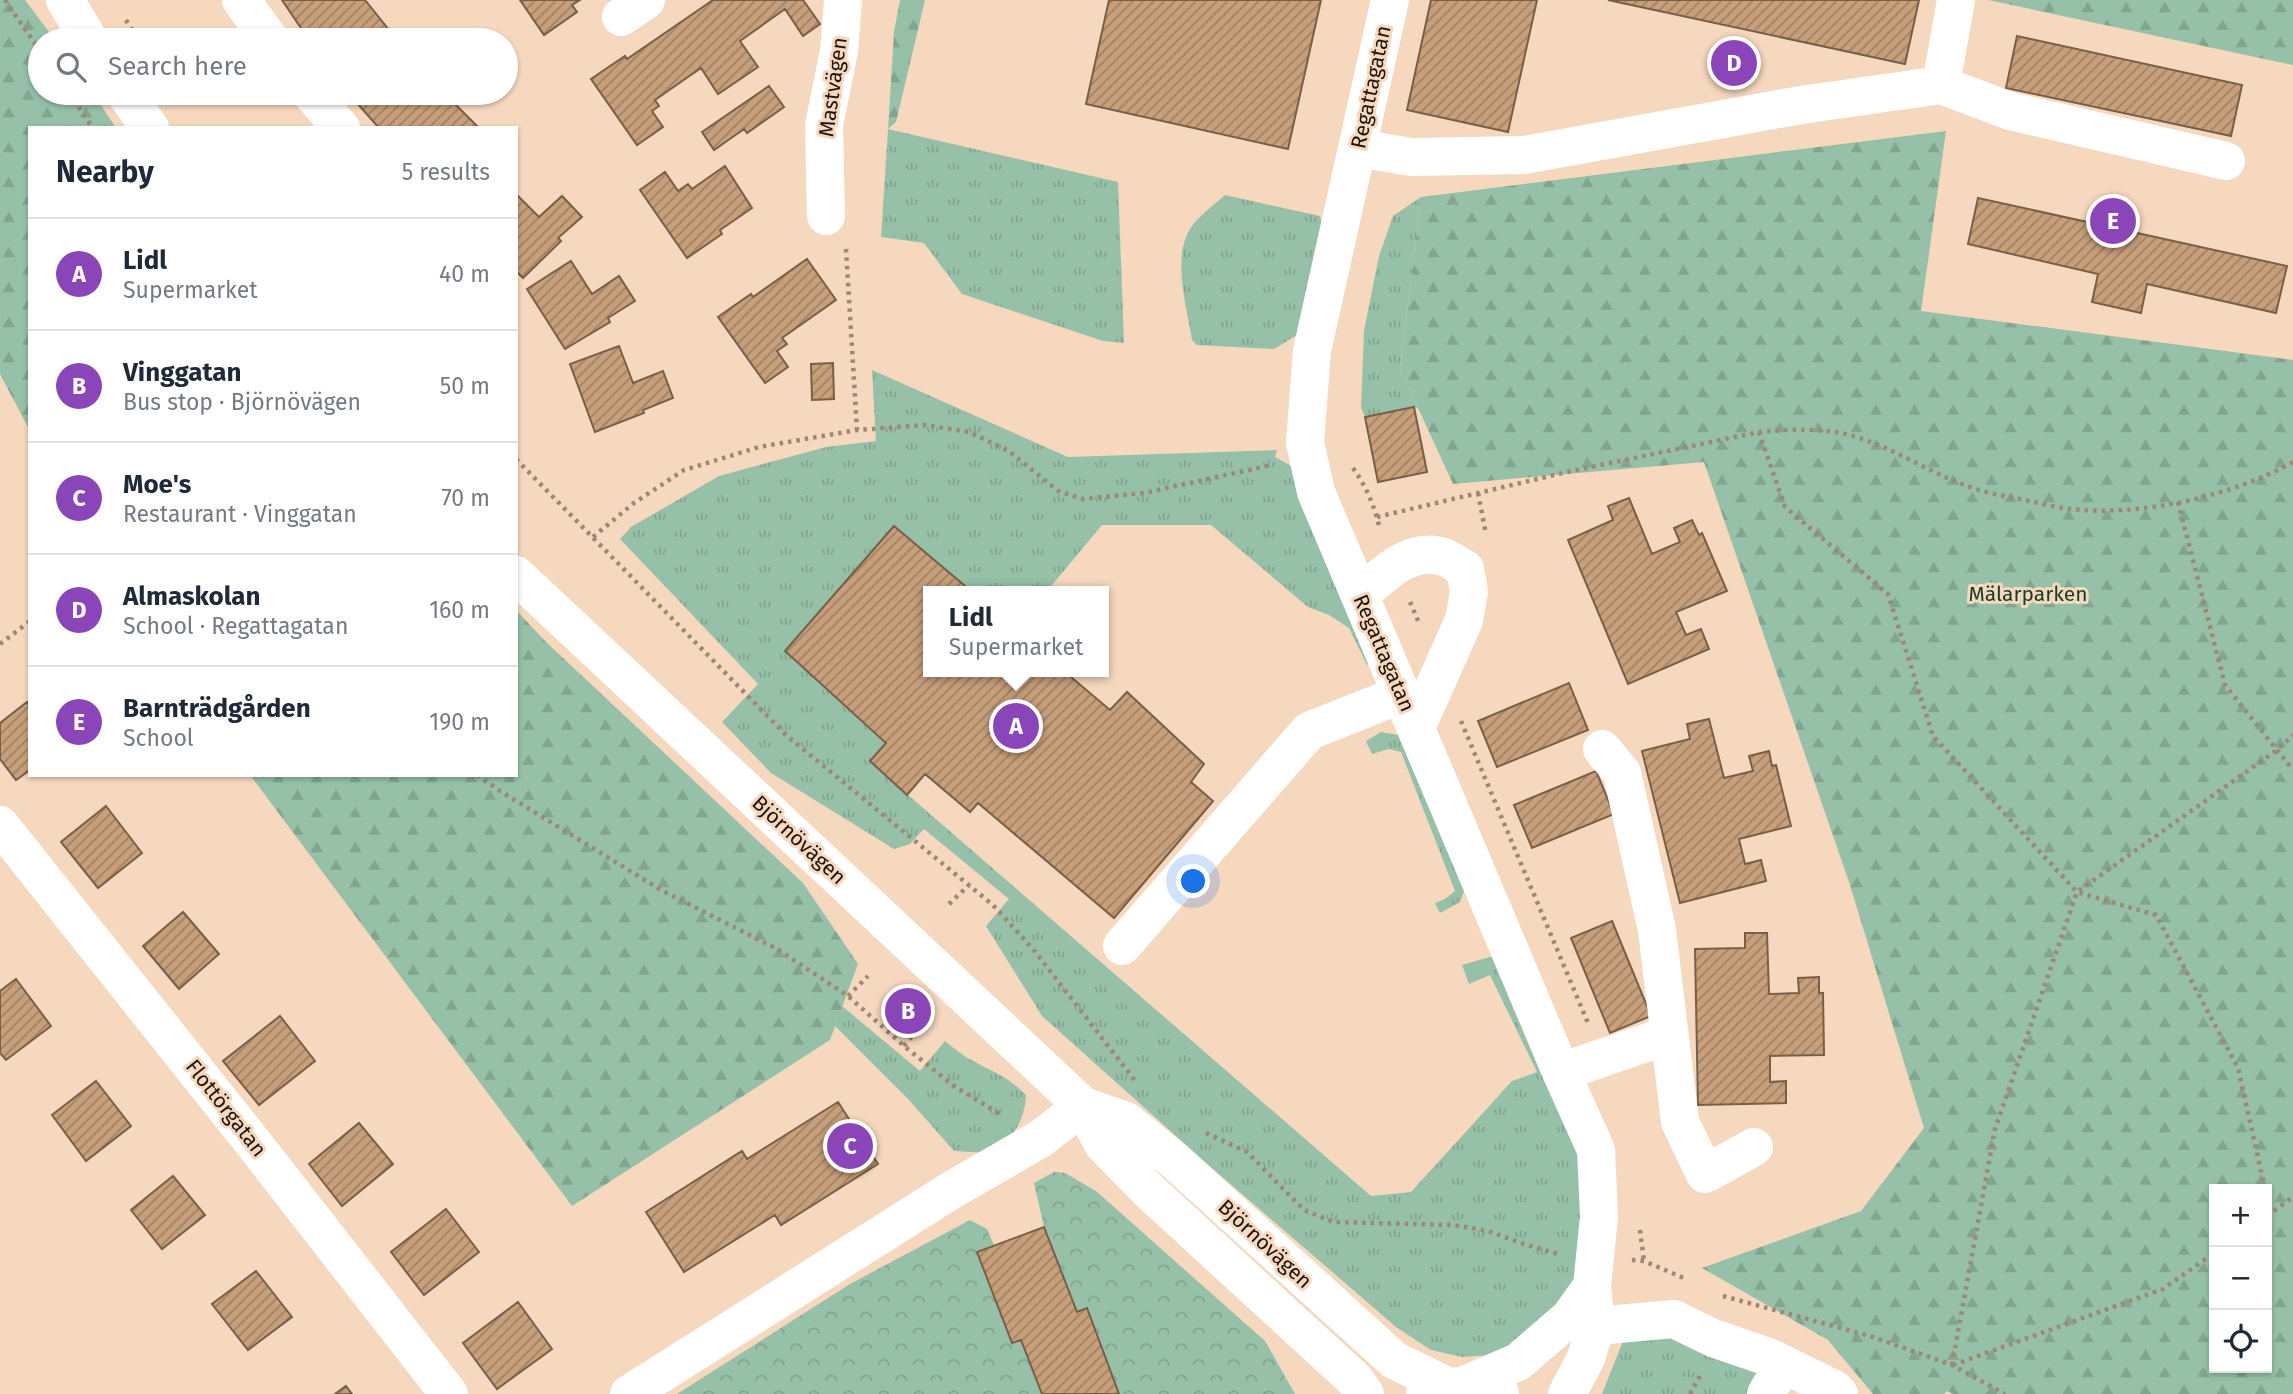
<!DOCTYPE html>
<meta charset="utf-8">
<style>
:root{--surface:#fff;--page:#f6f6f7;--text:#1f2937;--muted:#747a83;--line:#e0e1e3;--accent:#8a45b9}
body{margin:0;font-family:"Fira Sans",sans-serif;background:var(--page);color:var(--text)}
.controls{position:absolute;right:21px;bottom:21px;display:grid;overflow:hidden;border-radius:0px;box-shadow:0 2px 5px #0004}
.controls button{width:63px;height:63px;display:grid;place-items:center;padding:0;border:0;border-bottom:2px solid var(--line);background:var(--surface);color:var(--text);font:35px sans-serif}
.you{position:absolute;left:1194px;top:882px;width:24px;height:24px;margin:-18px;border:5px solid #fff;border-radius:50%;background:#1a73e8;box-shadow:0 0 0 10px #1a73e833}
.badge{display:grid;place-items:center;width:46px;height:46px;border-radius:50%;background:var(--accent);color:#fff;font-size:23px;font-weight:700}
.pin{position:absolute;translate:-50% -50%;border:4px solid #fff;box-shadow:0 2px 7px #0006}
.popup{position:absolute;left:923px;top:586px;width:186px;height:91px;box-sizing:border-box;display:grid;place-content:center;border-radius:0px;background:var(--surface);filter:drop-shadow(0 2px 5px #0005);font-size:23px;white-space:nowrap;color:var(--muted)}
.popup b{font-size:26px;color:var(--text)}
.popup::after{content:'';position:absolute;left:50%;top:100%;margin-left:-14px;border:14px solid transparent;border-top-color:var(--surface)}
.list{margin:0;padding:0;list-style:none}
h2{display:flex;justify-content:space-between;align-items:center;height:91px;margin:0;padding:0 28px;font-size:30px}
h2 small{font-size:23px;font-weight:400;color:var(--muted)}
.list li{display:grid;grid-template-columns:46px 1fr auto;gap:21px;align-items:center;box-sizing:border-box;height:112px;padding:0 28px;border-top:2px solid var(--line)}
.list b{display:block;font-size:26px;white-space:nowrap}
.list p{margin:0;font-size:23px;white-space:nowrap;color:var(--muted)}
.list em{font-size:23px;font-style:normal;color:var(--muted)}
.icon{flex:none;width:38px;height:38px;fill:none;stroke:currentColor;stroke-width:2;stroke-linecap:round;stroke-linejoin:round}
.map{position:relative;flex:none;width:2293px;height:1394px;overflow:hidden}
.search{position:absolute;background:var(--surface);box-shadow:0 2px 5px #0004;left:28px;top:28px;width:490px;height:77px;display:flex;align-items:center;gap:18px;box-sizing:border-box;padding:0 24px;border-radius:38px;color:var(--muted);font-size:26px}
.panel{position:absolute;background:var(--surface);box-shadow:0 2px 5px #0004;left:28px;top:126px;width:490px;height:651px;border-radius:0px}
.map>svg:first-child{display:block}
.grass{fill:url(#grass-tufts)}
.forest{fill:url(#forest-firs);fill-rule:evenodd}
.park{fill:url(#park-crowns)}
.building{fill:url(#building-hatch);stroke:#785f48;stroke-width:2}
.lines{fill:none;stroke-linecap:round;stroke-linejoin:round}
.path{stroke:#9d8775;stroke-width:4.5;stroke-dasharray:3.5 5;stroke-linecap:butt}
.minor{stroke:#fff;stroke-width:38}
.major{stroke:#fff;stroke-width:38}
.labels{text-anchor:middle;stroke-width:6;stroke-linejoin:round;paint-order:stroke}
.street-label{font-size:21px;fill:#1e140b;stroke:#f6d8bf}
.park-label{font-size:21px;fill:#123c27;stroke:#f6d8bf}
</style>
<div class="map">
<svg width="2293" height="1394" viewBox="0 0 2293 1394">
<defs>
<pattern id="grass-tufts" width="24" height="20" patternUnits="userSpaceOnUse" patternTransform="scale(1.75)"><rect width="24" height="20" fill="#96c1a8"/><path d="M3 7l-1-3M5 7V3M7 7l1-3M15 17l-1-3M17 17v-4M19 17l1-3" fill="none" stroke="#81a58f"/></pattern>
<pattern id="forest-firs" width="22" height="20" patternUnits="userSpaceOnUse" patternTransform="scale(1.75)"><rect width="22" height="20" fill="#96c1a8"/><path d="M5 1l3.5 6h-7zM16 11l3.5 6h-7z" fill="#81a58f"/></pattern>
<pattern id="park-crowns" width="20" height="18" patternUnits="userSpaceOnUse" patternTransform="scale(1.75)"><rect width="20" height="18" fill="#96c1a8"/><path d="M2 6a3 3 0 1 1 6 0M12 15a3 3 0 1 1 6 0" fill="none" stroke="#81a58f"/></pattern>
<pattern id="building-hatch" width="6" height="6" patternUnits="userSpaceOnUse" patternTransform="scale(1.75)"><rect width="6" height="6" fill="#c79f7b"/><path d="M-1 1l2-2M0 6l6-6M5 7l2-2" fill="none" stroke="#a18063"/></pattern>
</defs>
<rect width="100%" height="100%" fill="#f6d8bf"/>
<path class="grass" d="M 888,129 L 1118,182 L 1124,343 L 1103,341 L 962,294 L 924,243 L 881,237 Z
M 1225,195 L 1320,216 L 1326,246 L 1297,335 L 1274,349 L 1197,345 L 1192,340 C 1187,308 1172,258 1190,229 C 1198,216 1214,205 1225,195 Z
M 1421,197 L 1400,369 L 1418,408 L 1414,407 L 1365,417 L 1361,408 L 1364,331 L 1379,256 L 1393,216 Z
M 872,370 L 1068,457 L 1277,450 L 1275,457 L 1304,473 L 1378,662 L 1367,665 L 1349,628 L 1329,615 L 1308,607 L 1211,525 L 1102,525 L 1047,591 L 971,591 L 894,526 L 785,651 L 886,743 L 870,762 L 1371,1196 L 1411,1192 L 1512,1081 L 1537,1072 L 1490,975 L 1469,984 L 1462,965 L 1493,956 L 1590,1150 L 1583,1277 L 1507,1354 L 1462,1357 L 1431,1350 L 1396,1327 L 1205,1162 L 1042,1016 L 986,926 L 1009,899 L 924,829 L 910,844 L 894,849 L 771,773 L 722,722 L 758,684 L 620,539 L 631,527 L 719,476 L 826,447 L 876,441 Z
M 1381,732 L 1405,736 L 1468,881 L 1460,902 L 1440,913 L 1435,903 L 1445,899 L 1455,891 L 1401,752 L 1389,749 L 1372,754 L 1366,741 Z
M 842,1006 L 920,1071 L 945,1041 C 954,1048 963,1056 973,1061 C 995,1073 1007,1076 1026,1095 C 1025,1119 1013,1143 988,1151 C 979,1154 964,1151 954,1151 L 909,1100 L 835,1026 Z
M 1647,1314 L 1759,1364 L 1752,1389 L 1749,1394 L 1602,1394 L 1625,1336 Z"/>
<path class="forest" d="M 0,0 L 25,0 L 55,40 L 40,40 L 40,93 L 93,93 L 116,128 L 30,128 L 30,431 L 0,374 Z
M 900,0 L 925,0 L 896,122 L 888,129 L 894,32 Z
M 1988,0 L 2293,0 L 2293,65 Z
M 1946,131 L 1921,311 L 2293,360 L 2293,1394 L 1953,1394 L 1947,1391 L 1944,1394 L 1873,1394 L 1828,1340 L 1702,1268 L 1861,1211 L 1924,1128 L 1849,882 L 1704,462 L 1453,484 L 1400,369 L 1421,197 ZM 2267,1189 L 2267,1368 L 2214,1368 L 2214,1189 Z
M 516,610 L 546,642 L 803,883 L 858,964 L 830,1040 L 572,1206 L 250,775 L 516,775 Z"/>
<path class="park" d="M 1054,1172 L 1065,1173 L 1096,1191 L 1265,1341 L 1295,1394 L 1119,1394 L 1087,1309 L 1077,1312 L 1044,1227 L 1034,1183 Z
M 970,1220 L 987,1229 L 994,1245 L 977,1252 L 1012,1343 L 1021,1340 L 1042,1394 L 677,1394 L 850,1284 Z"/>
<path class="building" d="M 282,0 L 365,0 L 397,40 L 309,40 Z
M 520,0 L 580,0 L 572,5 L 577,12 L 544,35 Z
M 713,0 L 803,0 L 820,24 L 803,36 L 785,9 L 740,41 L 758,67 L 718,94 L 701,68 L 655,100 L 659,106 L 652,111 L 663,127 L 637,145 L 591,79 L 625,56 L 627,59 Z
M 1109,0 L 1321,0 L 1288,149 L 1086,104 Z
M 1431,0 L 1537,0 L 1508,132 L 1407,110 Z
M 1608,0 L 1919,0 L 1905,64 Z
M 2017,36 L 2242,85 L 2231,136 L 2006,88 Z
M 769,86 L 784,107 L 747,133 L 744,129 L 714,150 L 702,132 Z
M 348,93 L 444,93 L 479,128 L 379,128 Z
M 725,166 L 752,208 L 720,230 L 722,234 L 687,258 L 640,190 L 665,172 L 678,191 L 688,184 L 692,189 Z
M 516,194 L 539,217 L 562,196 L 582,217 L 558,238 L 561,241 L 523,278 L 516,271 Z
M 1978,198 L 2287,266 L 2276,313 L 2147,284 L 2141,313 L 2092,302 L 2098,274 L 1968,244 Z
M 807,259 L 836,300 L 782,338 L 787,344 L 777,351 L 788,367 L 765,383 L 718,317 L 751,294 L 753,297 Z
M 571,261 L 592,294 L 619,276 L 635,301 L 608,318 L 610,322 L 565,349 L 527,289 Z
M 619,346 L 633,383 L 663,371 L 673,398 L 643,410 L 644,413 L 595,432 L 570,364 Z
M 833,363 L 834,399 L 812,400 L 811,364 Z
M 1414,407 L 1427,472 L 1378,482 L 1365,417 Z
M 1629,498 L 1652,554 L 1680,542 L 1674,528 L 1692,520 L 1699,535 L 1702,533 L 1727,591 L 1676,612 L 1686,635 L 1701,629 L 1709,649 L 1628,684 L 1568,540 L 1613,520 L 1608,506 Z
M 894,526 L 971,591 L 928,591 L 928,672 L 1065,672 L 1110,710 L 1127,692 L 1204,764 L 1191,782 L 1213,801 L 1114,918 L 978,803 L 970,812 L 925,774 L 907,795 L 870,761 L 886,743 L 785,651 Z
M 1569,683 L 1588,730 L 1497,767 L 1478,721 Z
M 27,702 L 30,707 L 30,770 L 16,780 L 0,759 L 0,723 Z
M 1709,719 L 1724,778 L 1753,771 L 1749,756 L 1769,751 L 1772,766 L 1776,765 L 1791,826 L 1739,839 L 1745,864 L 1761,860 L 1766,881 L 1680,903 L 1642,751 L 1690,739 L 1687,724 Z
M 1596,771 L 1614,814 L 1532,848 L 1514,805 Z
M 106,806 L 142,853 L 98,888 L 61,842 Z
M 183,912 L 219,954 L 179,989 L 143,946 Z
M 1612,921 L 1651,1016 L 1610,1033 L 1571,938 Z
M 1745,933 L 1767,933 L 1769,994 L 1799,993 L 1798,978 L 1819,977 L 1819,993 L 1823,993 L 1824,1055 L 1770,1056 L 1770,1082 L 1786,1081 L 1786,1103 L 1698,1105 L 1695,949 L 1745,948 Z
M 16,979 L 51,1026 L 6,1060 L 0,1053 L 0,991 Z
M 280,1016 L 315,1061 L 259,1105 L 223,1061 Z
M 96,1081 L 131,1126 L 86,1161 L 52,1115 Z
M 838,1102 L 878,1164 L 781,1225 L 775,1215 L 684,1272 L 646,1212 L 742,1151 L 747,1159 Z
M 359,1123 L 393,1164 L 342,1206 L 309,1164 Z
M 173,1176 L 205,1215 L 162,1249 L 131,1210 Z
M 446,1209 L 479,1252 L 424,1295 L 391,1252 Z
M 1044,1227 L 1077,1312 L 1087,1308 L 1119,1394 L 1042,1394 L 1021,1340 L 1012,1343 L 977,1252 Z
M 256,1271 L 292,1317 L 248,1350 L 212,1304 Z
M 518,1302 L 552,1349 L 497,1389 L 463,1343 Z
M 346,1386 L 352,1394 L 335,1394 Z"/>
<g class="lines">
<path class="path" d="M 5,0 L 40,51
M 126,20 L 138,40
M 69,93 L 93,128
M 846,249 L 857,430
M 1759,432 L 1785,507 L 1888,594 L 1933,736 L 2077,892 L 2156,915 L 2238,1068 L 2265,1189
M 516,459 L 787,736 L 993,905 L 1033,949 L 1136,1082
M 1353,468 C 1366,486 1375,507 1380,530
M 1478,493 L 1486,534
M 2178,502 L 2225,685 L 2293,770
M 1377,517 L 1567,472 L 1759,432 C 1792,429 1827,427 1859,438 C 1895,449 1927,471 1962,484 C 1981,492 2003,496 2024,500 C 2039,503 2055,507 2071,509 C 2140,517 2233,496 2293,462
M 593,537 L 634,503 L 684,470 L 759,447 L 857,430 L 925,425 L 969,432 L 1009,451 L 1058,491 L 1083,499 L 1144,493 L 1272,465
M 1410,602 L 1419,623
M 0,644 L 30,621
M 1461,721 L 1588,1023
M 477,775 L 500,791 L 661,890 L 777,949 L 848,996 L 904,1046 L 954,1086 L 1003,1116
M 949,904 L 969,885
M 848,996 L 868,976
M 904,1046 L 922,1023
M 1206,1133 L 1247,1152 L 1304,1210 L 1333,1222 L 1453,1225 L 1488,1231 L 1524,1244 L 1558,1254
M 2267,1197 L 2270,1213
M 2267,1216 L 2293,1197
M 1640,1230 L 1644,1261
M 1632,1260 L 1644,1261 L 1686,1279
M 1723,1296 L 1870,1336 L 1952,1365 L 2005,1394
M 1952,1365 L 1995,1129 L 2077,892 L 2277,750 L 2293,735
M 1953,1365 L 2163,1289 L 2214,1253
M 1690,1394 L 1701,1374"/>
<path class="minor" d="M 241,0 L 270,40
M 1390,0 L 1312,351 L 1305,443 L 1316,492 L 1561,1072 L 1596,1150 L 1599,1217 L 1592,1286 L 1596,1326 L 1586,1358 L 1567,1394
M 621,17 L 646,0
M 1941,85 L 1956,0
M 311,93 L 341,128
M 1357,148 L 1411,157 L 1524,155 L 1801,105 L 1941,85 L 2010,111 L 2226,161
M 826,216 L 824,125 L 839,51 L 843,0
M 1360,595 C 1382,576 1408,548 1440,556 C 1448,557 1457,565 1465,569 L 1469,592 L 1464,620 L 1416,728
M 1602,749 L 1622,773 L 1657,930 L 1680,1122 L 1705,1174 L 1754,1147
M 0,825 L 254,1144 L 449,1394
M 1122,946 L 1309,731 L 1402,694
M 1561,1072 L 1669,1035
M 1596,1326 L 1674,1319 L 1713,1338 L 1771,1358 L 1834,1389 L 1839,1394
M 1467,1384 L 1518,1362 L 1570,1317 L 1592,1286
M 629,1394 L 950,1191 L 1040,1139 L 1083,1106
M 1766,1394 L 1783,1364"/>
<path class="major" d="M 65,0 L 89,40
M 125,93 L 150,128
M 516,575 L 1083,1106 L 1103,1144 L 1148,1190 L 1355,1380 L 1365,1394
M 1083,1106 L 1126,1121 L 1175,1161 L 1394,1360 L 1447,1386
M 1425,1394 C 1456,1382 1469,1385 1500,1394"/>
</g>
<g class="labels">
<g class="street-label">
<text transform="translate(833 87) rotate(-82)" y="7">Mastvägen</text>
<text transform="translate(1371 87) rotate(-78)" y="7">Regattagatan</text>
<text transform="translate(1384 653) rotate(67)" y="7">Regattagatan</text>
<text transform="translate(799 840) rotate(43)" y="7">Björnövägen</text>
<text transform="translate(226 1108) rotate(52)" y="7">Flottörgatan</text>
<text transform="translate(1265 1244) rotate(43)" y="7">Björnövägen</text>
</g>
<g class="park-label">
<text x="2028" y="601">Mälarparken</text>
</g>
</g>
</svg>
<div class="controls">
<button>+</button>
<button>−</button>
<button><svg class="icon" aria-label="locate" viewBox="0 0 24 24"><circle cx="12" cy="12" r="6"/><path d="M12 2v4M12 18v4M2 12h4M18 12h4"/></svg></button>
</div>
<div class="you"></div>
<div class="pin badge" style="left:1016px;top:726px">A</div>
<div class="popup"><b>Lidl</b>Supermarket</div>
<div class="pin badge" style="left:908px;top:1011px">B</div>
<div class="pin badge" style="left:850px;top:1146px">C</div>
<div class="pin badge" style="left:1734px;top:63px">D</div>
<div class="pin badge" style="left:2113px;top:221px">E</div>
<div class="search"><svg class="icon" aria-label="search" viewBox="0 0 24 24"><circle cx="10" cy="10" r="6"/><path d="M15 15l6 6"/></svg>Search here</div>
<section class="panel">
<h2>Nearby<small>5 results</small></h2>
<ul class="list">
<li><span class="badge">A</span><div><b>Lidl</b><p>Supermarket</p></div><em>40 m</em></li>
<li><span class="badge">B</span><div><b>Vinggatan</b><p>Bus stop · Björnövägen</p></div><em>50 m</em></li>
<li><span class="badge">C</span><div><b>Moe's</b><p>Restaurant · Vinggatan</p></div><em>70 m</em></li>
<li><span class="badge">D</span><div><b>Almaskolan</b><p>School · Regattagatan</p></div><em>160 m</em></li>
<li><span class="badge">E</span><div><b>Barnträdgården</b><p>School</p></div><em>190 m</em></li>
</ul>
</section>
</div>
